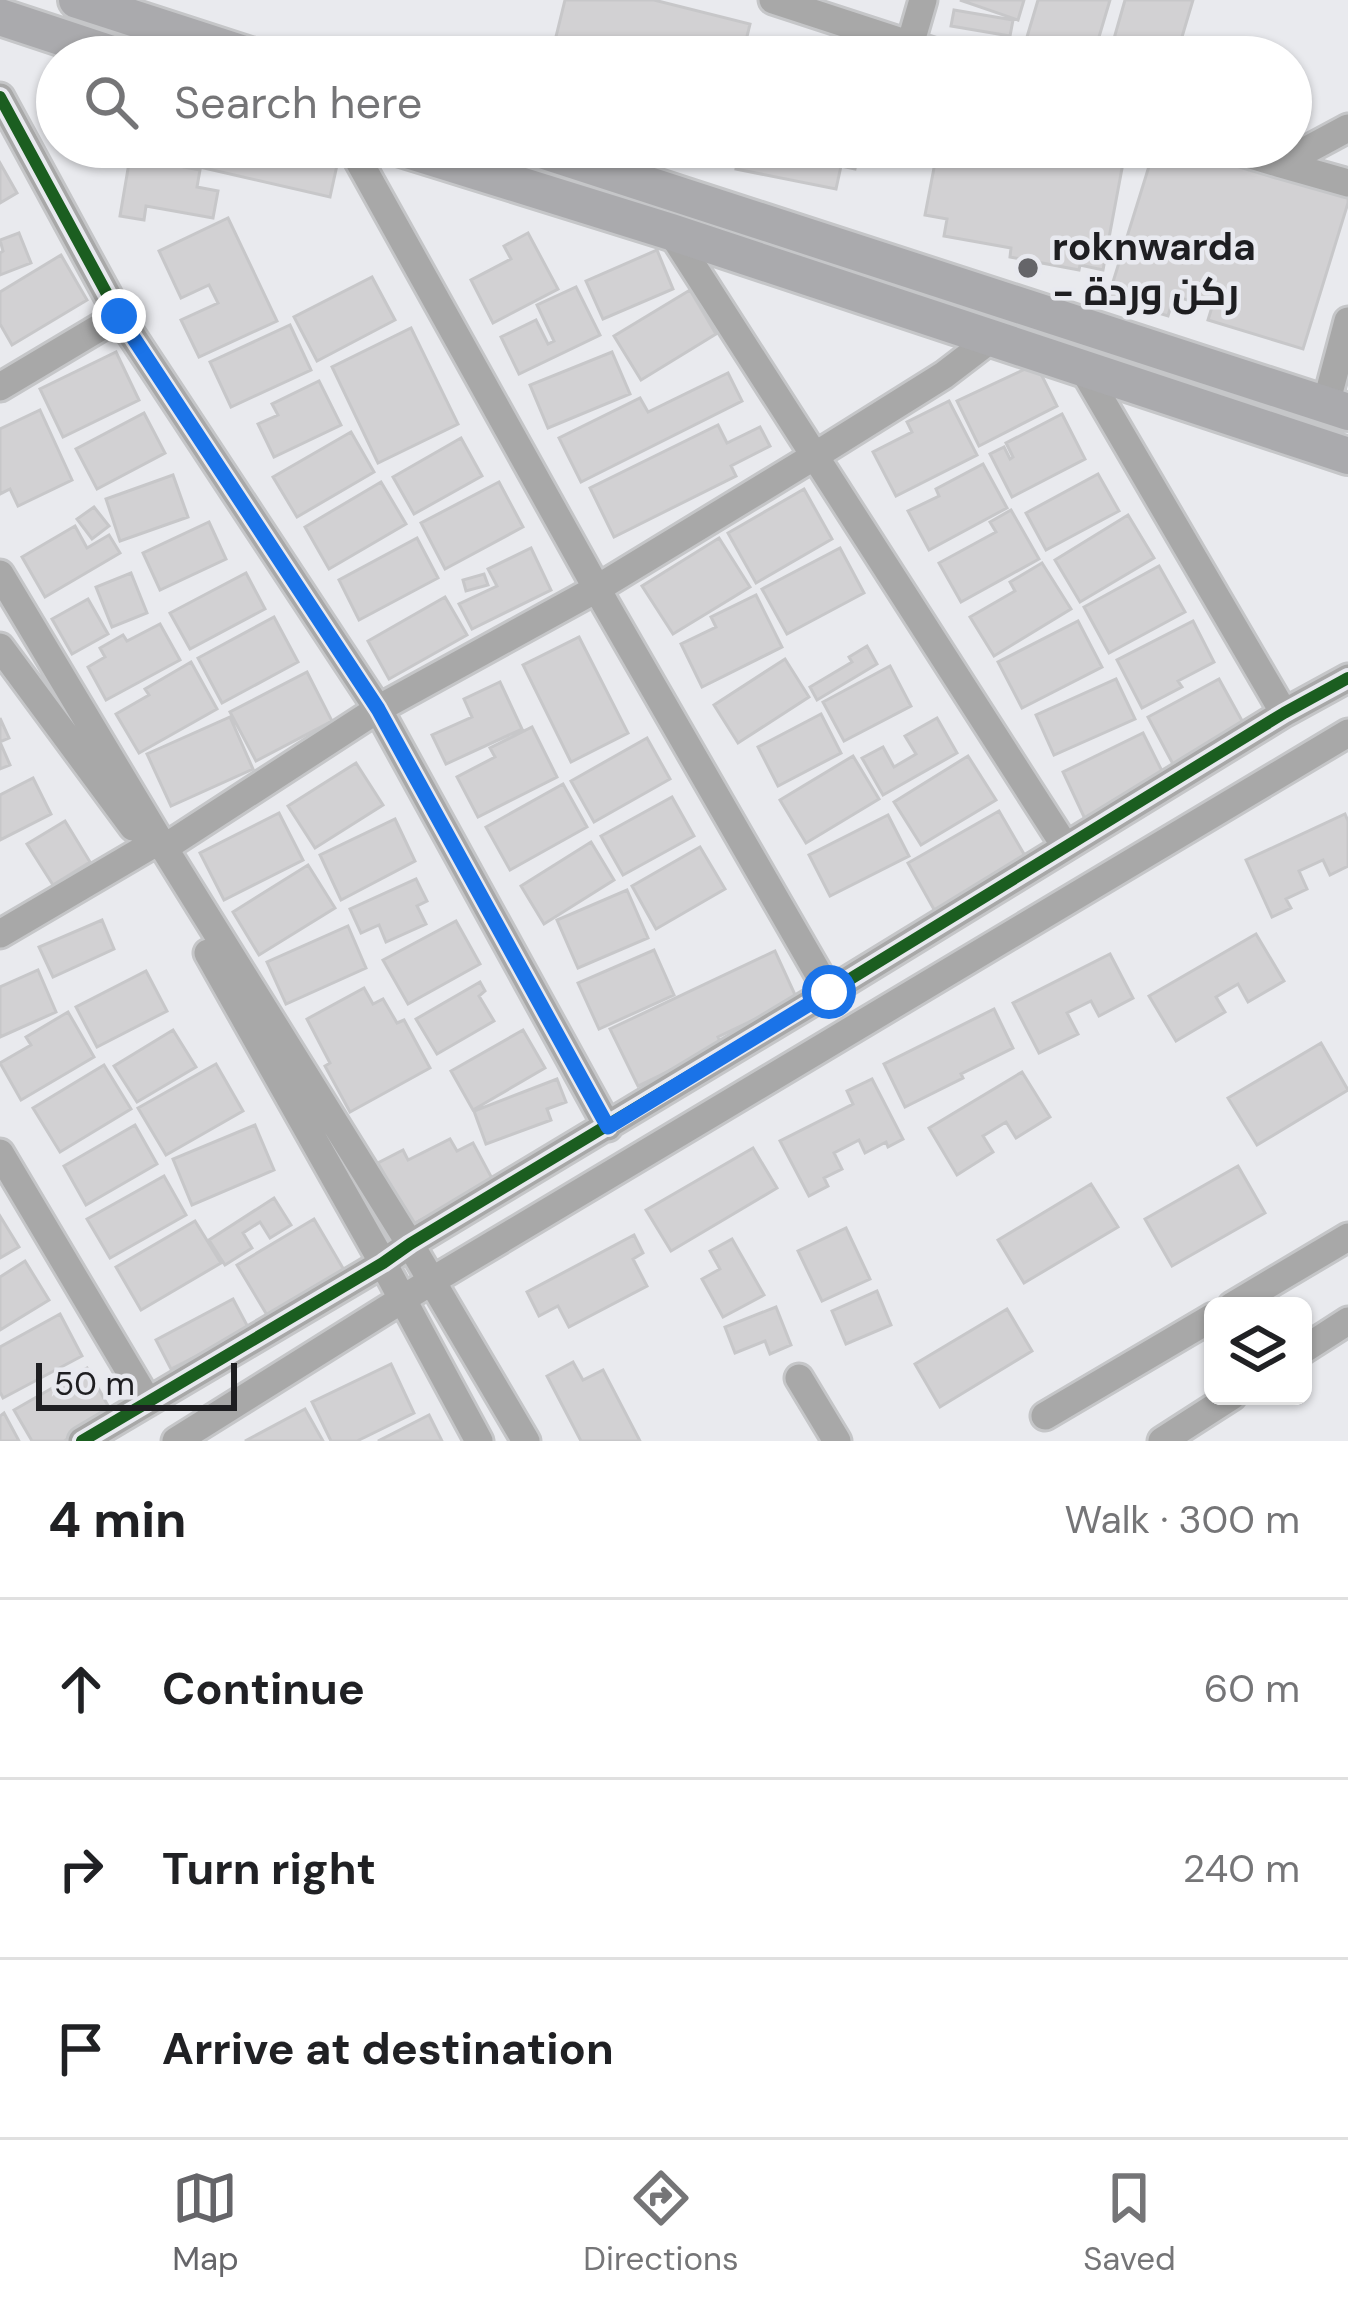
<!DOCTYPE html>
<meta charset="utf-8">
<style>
:root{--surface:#fff;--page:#f2f2f2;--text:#202124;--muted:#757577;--line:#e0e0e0;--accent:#656569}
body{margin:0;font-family:"DM Sans",Cairo,sans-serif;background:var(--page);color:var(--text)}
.controls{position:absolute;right:36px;bottom:36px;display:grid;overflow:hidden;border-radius:18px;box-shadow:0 3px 9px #0004}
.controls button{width:108px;height:108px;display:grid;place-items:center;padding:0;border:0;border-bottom:3px solid var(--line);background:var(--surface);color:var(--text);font:60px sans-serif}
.scale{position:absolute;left:36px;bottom:30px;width:201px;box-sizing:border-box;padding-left:12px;border:6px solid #1e1e21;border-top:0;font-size:33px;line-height:42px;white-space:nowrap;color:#1e1e21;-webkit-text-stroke:9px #e8e9ef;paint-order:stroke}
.stop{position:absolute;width:36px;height:36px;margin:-27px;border:9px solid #1a73e8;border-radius:50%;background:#fff}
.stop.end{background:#1a73e8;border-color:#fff;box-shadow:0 3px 12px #0008}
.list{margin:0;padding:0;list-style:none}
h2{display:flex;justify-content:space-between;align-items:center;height:156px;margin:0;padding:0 48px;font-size:51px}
h2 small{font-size:39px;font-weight:400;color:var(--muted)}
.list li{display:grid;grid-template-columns:78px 1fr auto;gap:36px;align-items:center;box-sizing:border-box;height:180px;padding:0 48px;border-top:3px solid var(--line)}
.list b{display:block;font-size:45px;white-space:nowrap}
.list em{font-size:39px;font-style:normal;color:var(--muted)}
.icon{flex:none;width:66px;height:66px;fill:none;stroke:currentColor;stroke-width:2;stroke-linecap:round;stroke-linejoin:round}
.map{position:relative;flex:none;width:1348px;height:1441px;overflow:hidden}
.search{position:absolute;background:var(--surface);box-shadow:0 3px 9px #0004;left:36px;right:36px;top:36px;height:132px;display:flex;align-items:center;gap:30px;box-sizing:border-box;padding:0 42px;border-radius:66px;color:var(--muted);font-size:45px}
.sheet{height:696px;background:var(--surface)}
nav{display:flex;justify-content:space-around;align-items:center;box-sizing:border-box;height:168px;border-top:3px solid var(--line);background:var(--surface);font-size:33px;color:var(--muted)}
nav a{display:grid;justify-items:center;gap:6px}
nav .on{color:var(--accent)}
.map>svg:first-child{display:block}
.building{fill:#d2d1d3;stroke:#c7c7c9;stroke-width:3}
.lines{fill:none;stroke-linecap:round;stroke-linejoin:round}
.minor-casing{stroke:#c5c6c8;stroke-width:33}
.major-casing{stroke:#c5c6c8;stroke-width:42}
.minor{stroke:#a8a8a8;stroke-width:27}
.major{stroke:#aaaaad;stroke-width:36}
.cycleway-casing{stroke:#e8e9ef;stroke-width:20}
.cycleway{stroke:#1b5e20;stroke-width:12}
.route{stroke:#1a73e8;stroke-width:15}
.poi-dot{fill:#656569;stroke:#e8e9ef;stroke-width:4.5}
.labels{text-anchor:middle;stroke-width:9;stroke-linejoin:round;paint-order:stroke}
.poi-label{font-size:39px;font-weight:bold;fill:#1e1e21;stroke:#e8e9ef;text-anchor:start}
</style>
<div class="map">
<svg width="1348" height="1441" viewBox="0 0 1348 1441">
<rect width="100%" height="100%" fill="#e9eaee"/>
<path class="building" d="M 565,0 L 654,0 L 750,24 L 742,57 L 551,57 Z
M 960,0 L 1024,0 L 1018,20 Z
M 1038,0 L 1110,0 L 1093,57 L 1060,57 L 1024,47 Z
M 1125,0 L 1193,0 L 1176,57 L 1109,56 Z
M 954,10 L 1013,20 L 1010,36 L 951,26 Z
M 140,147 L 341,147 L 330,197 L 139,153 Z
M 675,147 L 719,147 L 717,157 Z
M 740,147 L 860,147 L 855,169 L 841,166 L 836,189 L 736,169 Z
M 938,147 L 1044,147 L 1082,154 L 1083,147 L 1126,147 L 1103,270 L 1080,265 L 1079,270 L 1010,257 L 1011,248 L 944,236 L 947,219 L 925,215 Z
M 1155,147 L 1206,147 L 1348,195 L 1348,203 L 1303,349 L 1208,320 L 1212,307 L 1174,296 L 1168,316 L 1108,298 Z
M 130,157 L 200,170 L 197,187 L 218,191 L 213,218 L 146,206 L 144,220 L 120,216 Z
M 0,163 L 17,193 L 0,203 Z
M 228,218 L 277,321 L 199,357 L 181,320 L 218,303 L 209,285 L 181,298 L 159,251 Z
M 19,233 L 31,263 L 0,275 L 0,253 L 3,251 L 0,240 Z
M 528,233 L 558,289 L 493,323 L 471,280 L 511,259 L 504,246 Z
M 657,250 L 673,289 L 603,319 L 586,281 Z
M 61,255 L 87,300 L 12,345 L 0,324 L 0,292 Z
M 372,277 L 395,320 L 317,361 L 294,317 Z
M 576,287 L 600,335 L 519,374 L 501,337 L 536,320 L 548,344 L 554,341 L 537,305 Z
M 690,290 L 716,334 L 641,380 L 614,336 Z
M 290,325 L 311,370 L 231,407 L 210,362 Z
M 411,328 L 458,424 L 378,463 L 332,367 Z
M 116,352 L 139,400 L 63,437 L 40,389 Z
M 612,352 L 630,394 L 548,428 L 530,385 Z
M 1036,364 L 1057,406 L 979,446 L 957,401 Z
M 728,373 L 742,401 L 581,482 L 559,438 L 640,398 L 648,412 Z
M 319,381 L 341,425 L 274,457 L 258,424 L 278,415 L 272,404 Z
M 949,401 L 977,455 L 896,496 L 873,452 L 912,432 L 907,422 Z
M 40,410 L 72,480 L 18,506 L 10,489 L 0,494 L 0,429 Z
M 144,413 L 165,453 L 97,489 L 76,449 Z
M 1062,414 L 1085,459 L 1012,497 L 990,454 L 1004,447 L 1010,459 L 1013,457 L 1006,443 Z
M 718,425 L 727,443 L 760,427 L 770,446 L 731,466 L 736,476 L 614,537 L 590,488 Z
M 351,432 L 374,472 L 297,517 L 273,477 Z
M 461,438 L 482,476 L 414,514 L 393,477 Z
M 983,464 L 1007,508 L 929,550 L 908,511 L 939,496 L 936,489 Z
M 1098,474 L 1119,511 L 1046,550 L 1026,513 Z
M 173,475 L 188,517 L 120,541 L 106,499 Z
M 381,482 L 406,524 L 329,569 L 305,527 Z
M 499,482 L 523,527 L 445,569 L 421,523 Z
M 804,489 L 832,539 L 756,583 L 728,533 Z
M 94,507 L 109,526 L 92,539 L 77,519 Z
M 1011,510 L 1039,559 L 961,602 L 939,563 L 996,532 L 990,522 Z
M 1128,515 L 1154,558 L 1080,602 L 1055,560 Z
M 209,522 L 226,559 L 160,590 L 143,553 Z
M 75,526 L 87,548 L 109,535 L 120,553 L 45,597 L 22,557 Z
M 417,538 L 438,578 L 359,620 L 339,580 Z
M 719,538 L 750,587 L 673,634 L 642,586 Z
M 531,548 L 551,590 L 472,629 L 459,604 L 497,586 L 488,569 Z
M 840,548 L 864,593 L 787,634 L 762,589 Z
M 1042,563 L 1071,609 L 994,656 L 970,617 L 1015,591 L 1010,582 Z
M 1159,566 L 1185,612 L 1109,653 L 1084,607 Z
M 131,573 L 147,613 L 112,627 L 96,587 Z
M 246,573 L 265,609 L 190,649 L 170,613 Z
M 484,574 L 488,585 L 466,591 L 463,580 Z
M 756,595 L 782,647 L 702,687 L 681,644 L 716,627 L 711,617 Z
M 445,597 L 467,635 L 389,679 L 368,641 Z
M 88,599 L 108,634 L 72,654 L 52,619 Z
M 274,617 L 298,662 L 222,703 L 198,658 Z
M 1078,621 L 1102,667 L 1022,708 L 998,662 Z
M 1193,621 L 1214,662 L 1178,681 L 1182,687 L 1142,708 L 1117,660 Z
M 160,624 L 180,660 L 106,700 L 88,667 L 105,657 L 100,648 L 123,635 L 127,641 Z
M 579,637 L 628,733 L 571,762 L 523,665 Z
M 867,646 L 877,664 L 817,700 L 810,687 L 852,662 L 849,657 Z
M 785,659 L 809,697 L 738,743 L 714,705 Z
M 191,662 L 217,709 L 139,753 L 116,714 L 149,695 L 145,689 Z
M 890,666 L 911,706 L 844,741 L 823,702 Z
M 307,672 L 332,721 L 256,761 L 230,712 Z
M 1116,679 L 1135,719 L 1054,755 L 1036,715 Z
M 1219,679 L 1246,728 L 1174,766 L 1148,717 Z
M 500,682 L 522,729 L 446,764 L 432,735 L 472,717 L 464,699 Z
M 821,714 L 841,753 L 778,786 L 758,747 Z
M 230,717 L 253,769 L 171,806 L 147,754 Z
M 0,718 L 9,738 L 0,742 L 10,765 L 0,769 Z
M 937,718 L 957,753 L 883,795 L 862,758 L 883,747 L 894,767 L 916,754 L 905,736 Z
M 532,727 L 557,777 L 478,817 L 457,777 L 495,757 L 490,748 Z
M 1143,733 L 1166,779 L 1085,819 L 1063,772 Z
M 647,738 L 670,779 L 594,822 L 571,781 Z
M 853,756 L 879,799 L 806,843 L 780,800 Z
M 968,756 L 996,800 L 921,845 L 894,802 Z
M 356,763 L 383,805 L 315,848 L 288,806 Z
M 33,778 L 51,814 L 0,840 L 0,795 Z
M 563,784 L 587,827 L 510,870 L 486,827 Z
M 672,797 L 694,836 L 623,875 L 601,836 Z
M 999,811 L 1028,861 L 936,913 L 908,863 Z
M 279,813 L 303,860 L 224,900 L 200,853 Z
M 1345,814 L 1348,821 L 1348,866 L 1330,875 L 1323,860 L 1299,871 L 1307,889 L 1286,899 L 1291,908 L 1272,917 L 1246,860 Z
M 888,815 L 909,856 L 830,896 L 809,855 Z
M 395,819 L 415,861 L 341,900 L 320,855 Z
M 65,821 L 90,862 L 53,885 L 27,844 Z
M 591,842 L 614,880 L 544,924 L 521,886 Z
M 700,847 L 725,889 L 656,929 L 632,886 Z
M 308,865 L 335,908 L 259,955 L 233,912 Z
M 416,879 L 427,901 L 417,906 L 426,924 L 386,942 L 379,925 L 361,933 L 350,909 Z
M 627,890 L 648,938 L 578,968 L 557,920 Z
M 102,920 L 114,949 L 53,977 L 39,947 Z
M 456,921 L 480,964 L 408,1004 L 383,960 Z
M 348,926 L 366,968 L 286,1004 L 267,962 Z
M 1256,934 L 1284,981 L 1248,1002 L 1238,984 L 1216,997 L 1225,1012 L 1176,1041 L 1149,996 Z
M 654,950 L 674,995 L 599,1029 L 578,983 Z
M 775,951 L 797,999 L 718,1037 L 722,1045 L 638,1086 L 610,1029 Z
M 1110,954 L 1133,998 L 1099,1016 L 1091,1001 L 1067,1013 L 1078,1034 L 1039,1053 L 1013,1003 Z
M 38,970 L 56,1012 L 0,1037 L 0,987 Z
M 146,971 L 167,1011 L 97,1047 L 76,1007 Z
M 480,982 L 485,991 L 479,996 L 494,1021 L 437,1054 L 416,1019 Z
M 364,988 L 373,1004 L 383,999 L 397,1023 L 404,1020 L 430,1068 L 350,1112 L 325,1066 L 330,1063 L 307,1019 Z
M 994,1009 L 1013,1048 L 961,1074 L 963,1078 L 905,1107 L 884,1064 Z
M 68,1012 L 94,1057 L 21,1100 L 0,1063 L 31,1045 L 26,1037 Z
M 173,1030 L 196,1067 L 137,1102 L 114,1066 Z
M 523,1030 L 545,1068 L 473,1110 L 451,1071 Z
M 1321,1043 L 1348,1090 L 1257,1145 L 1228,1098 Z
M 216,1064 L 243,1111 L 166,1155 L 138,1108 Z
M 104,1065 L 131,1109 L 60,1152 L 33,1108 Z
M 1022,1072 L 1050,1117 L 1016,1138 L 1006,1122 L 983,1136 L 993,1152 L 957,1175 L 929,1128 Z
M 557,1079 L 566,1102 L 547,1109 L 551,1120 L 486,1144 L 474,1111 Z
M 872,1079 L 903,1139 L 888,1147 L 886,1142 L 865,1153 L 859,1140 L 834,1153 L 842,1169 L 824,1178 L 828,1186 L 809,1196 L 780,1141 L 853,1104 L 847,1091 Z
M 135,1125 L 157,1164 L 86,1205 L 64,1166 Z
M 255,1125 L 274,1170 L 192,1205 L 173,1159 Z
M 450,1139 L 457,1151 L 473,1143 L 494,1182 L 411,1225 L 378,1163 L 403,1150 L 408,1160 Z
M 753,1148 L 777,1188 L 671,1251 L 646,1210 Z
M 1238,1166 L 1265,1213 L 1172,1266 L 1145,1219 Z
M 164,1176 L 186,1215 L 110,1258 L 87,1219 Z
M 1091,1184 L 1118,1227 L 1024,1283 L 998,1240 Z
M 274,1198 L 291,1225 L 270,1238 L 260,1222 L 243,1233 L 252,1248 L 225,1265 L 209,1240 Z
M 0,1216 L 19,1247 L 0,1258 Z
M 314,1219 L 344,1270 L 267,1315 L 237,1265 Z
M 195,1221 L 221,1263 L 141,1310 L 116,1267 Z
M 846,1228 L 870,1279 L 822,1301 L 798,1251 Z
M 634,1235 L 643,1253 L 633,1259 L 647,1286 L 569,1327 L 558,1306 L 539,1316 L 527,1292 Z
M 732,1239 L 764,1295 L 723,1317 L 702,1279 L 720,1269 L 710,1251 Z
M 25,1261 L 49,1300 L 0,1330 L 0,1277 Z
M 877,1291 L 891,1325 L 846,1344 L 832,1311 Z
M 233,1299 L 249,1329 L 171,1369 L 156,1340 Z
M 776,1307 L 791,1345 L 770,1354 L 765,1341 L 735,1353 L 725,1327 Z
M 1007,1309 L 1032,1351 L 940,1407 L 915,1364 Z
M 60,1314 L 82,1356 L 3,1398 L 0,1392 L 0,1347 Z
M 573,1362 L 583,1380 L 603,1370 L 640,1441 L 581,1441 L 547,1376 Z
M 391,1364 L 414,1413 L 357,1441 L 331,1441 L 312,1402 Z
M 87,1368 L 112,1413 L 64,1441 L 32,1441 L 14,1410 Z
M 305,1409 L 323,1441 L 245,1441 Z
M 4,1413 L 19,1441 L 0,1441 L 0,1416 Z
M 429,1415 L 442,1441 L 378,1441 Z"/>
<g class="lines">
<defs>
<path id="minor" d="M 773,0 L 948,57
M 910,45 L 923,0
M 0,97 L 119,316 L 378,709 L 608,1127
M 351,147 L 606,605 L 829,992
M 1225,147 L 1281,164 L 1348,128
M 1281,164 L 1348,183
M 671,232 L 1065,846
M 1083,369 L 1284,713
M 0,387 L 119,316
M 1326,404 L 1348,321
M 0,574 L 164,848 L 410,1244 L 526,1441
M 0,647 L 133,827
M 164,848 L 378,709 L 598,588 L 813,457 L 944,375 L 991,339
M 0,934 L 148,847
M 208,953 L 383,1263 L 479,1441
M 0,1153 L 148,1402
M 1232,1306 L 1348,1237
M 1303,1350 L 1348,1321
M 799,1378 L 837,1441
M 1045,1416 L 1213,1317
M 82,1441 L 383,1263 L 410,1244 L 829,992 L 1284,713 L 1348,678
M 176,1441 L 430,1282 L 1348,733
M 1162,1441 L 1232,1396"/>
<path id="major" d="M 77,0 L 253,57
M 0,17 L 121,57
M 398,147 L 671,232 L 1348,456
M 532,147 L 1348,412"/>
</defs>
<use href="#minor" class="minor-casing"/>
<use href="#major" class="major-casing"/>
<use href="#minor" class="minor"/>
<use href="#major" class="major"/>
<defs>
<path id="cycleway" d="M 0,97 L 119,316 L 378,709 L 608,1127
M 82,1441 L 383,1263 L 410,1244 L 829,992 L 1284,713 L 1348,678"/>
</defs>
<use href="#cycleway" class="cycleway-casing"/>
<use href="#cycleway" class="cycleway"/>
</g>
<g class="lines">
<path class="route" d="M 119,316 L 378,709 L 608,1127 L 829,992"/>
</g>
<circle class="poi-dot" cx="1028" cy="268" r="12"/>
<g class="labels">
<g class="poi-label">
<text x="1052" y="260">roknwarda<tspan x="1052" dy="45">- ركن وردة</tspan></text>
</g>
</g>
</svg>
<div class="controls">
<button><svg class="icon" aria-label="layers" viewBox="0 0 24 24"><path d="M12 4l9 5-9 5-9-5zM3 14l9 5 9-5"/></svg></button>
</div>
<div class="scale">50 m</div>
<div class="stop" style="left:829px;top:992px"></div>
<div class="stop end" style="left:119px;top:316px"></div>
<div class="search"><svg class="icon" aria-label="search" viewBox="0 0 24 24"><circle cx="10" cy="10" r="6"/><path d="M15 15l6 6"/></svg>Search here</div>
</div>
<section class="sheet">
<h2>4 min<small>Walk · 300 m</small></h2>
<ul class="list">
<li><svg class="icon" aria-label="ahead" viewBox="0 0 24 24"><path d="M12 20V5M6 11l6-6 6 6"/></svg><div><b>Continue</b></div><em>60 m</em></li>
<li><svg class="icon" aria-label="right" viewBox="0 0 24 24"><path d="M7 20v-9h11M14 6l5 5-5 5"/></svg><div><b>Turn right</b></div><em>240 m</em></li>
<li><svg class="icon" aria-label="arrive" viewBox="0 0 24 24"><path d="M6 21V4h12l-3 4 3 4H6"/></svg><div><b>Arrive at destination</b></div></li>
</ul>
</section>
<nav>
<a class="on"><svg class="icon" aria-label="map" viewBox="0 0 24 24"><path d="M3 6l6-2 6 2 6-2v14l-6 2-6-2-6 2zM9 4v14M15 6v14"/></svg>Map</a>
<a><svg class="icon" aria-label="directions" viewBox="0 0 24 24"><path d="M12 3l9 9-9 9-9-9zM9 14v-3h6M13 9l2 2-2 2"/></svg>Directions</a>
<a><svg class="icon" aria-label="saved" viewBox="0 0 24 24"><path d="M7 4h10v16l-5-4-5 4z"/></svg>Saved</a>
</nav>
